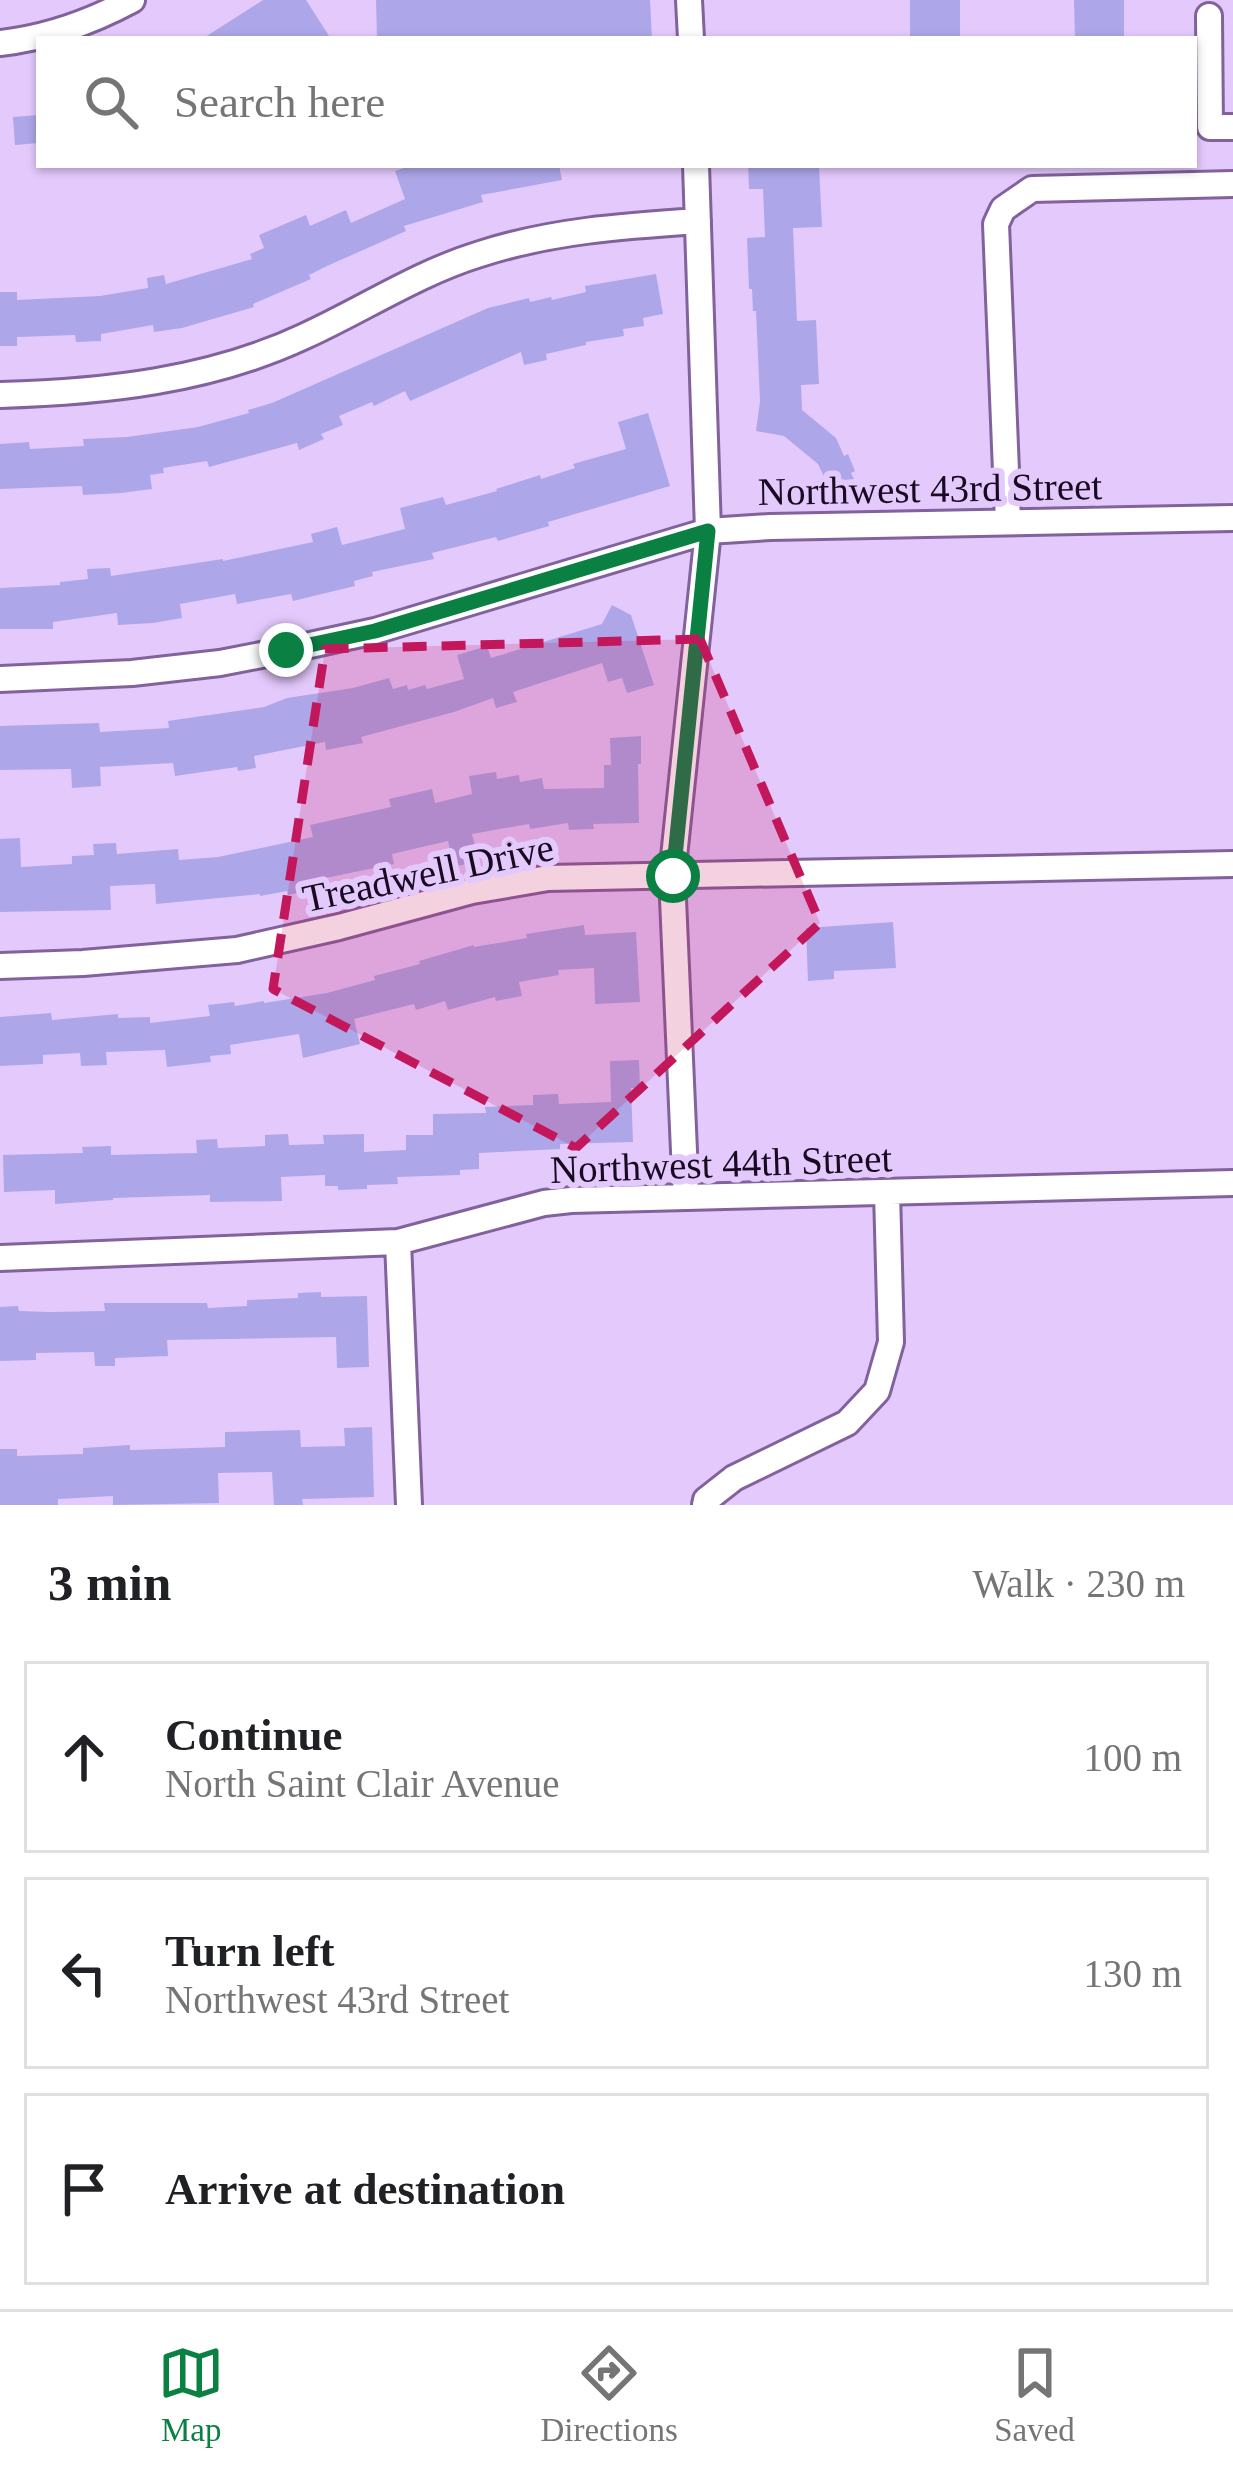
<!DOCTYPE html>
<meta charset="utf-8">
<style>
:root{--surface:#fff;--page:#f2f2f2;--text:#202124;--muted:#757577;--line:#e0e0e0;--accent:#0b8043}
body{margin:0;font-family:"Times New Roman",serif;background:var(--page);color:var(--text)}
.stop{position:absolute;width:36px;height:36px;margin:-27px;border:9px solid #0b8043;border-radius:50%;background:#fff}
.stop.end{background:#0b8043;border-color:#fff;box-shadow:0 3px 12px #0008}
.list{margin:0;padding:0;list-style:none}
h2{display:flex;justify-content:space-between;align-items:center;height:156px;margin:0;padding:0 48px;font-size:51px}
h2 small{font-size:39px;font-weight:400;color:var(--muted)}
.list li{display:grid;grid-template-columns:78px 1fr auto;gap:36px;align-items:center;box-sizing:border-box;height:192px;margin:0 24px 24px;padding:0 24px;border:3px solid var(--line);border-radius:0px}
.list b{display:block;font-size:45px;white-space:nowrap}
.list p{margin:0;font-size:39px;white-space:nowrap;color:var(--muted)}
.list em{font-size:39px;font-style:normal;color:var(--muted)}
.icon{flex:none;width:66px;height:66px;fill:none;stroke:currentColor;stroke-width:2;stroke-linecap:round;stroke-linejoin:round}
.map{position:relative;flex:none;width:1233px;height:1505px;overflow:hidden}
.search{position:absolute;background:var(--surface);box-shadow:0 3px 9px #0004;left:36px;right:36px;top:36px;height:132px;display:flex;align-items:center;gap:30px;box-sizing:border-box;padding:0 42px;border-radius:0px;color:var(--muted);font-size:45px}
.sheet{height:804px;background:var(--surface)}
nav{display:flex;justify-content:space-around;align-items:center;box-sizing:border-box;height:168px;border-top:3px solid var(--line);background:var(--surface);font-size:33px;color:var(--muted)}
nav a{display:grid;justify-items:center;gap:6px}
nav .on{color:var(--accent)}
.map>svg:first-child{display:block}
.building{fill:#ada7e9}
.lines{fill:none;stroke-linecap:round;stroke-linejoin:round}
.minor-casing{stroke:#81629c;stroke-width:30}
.minor{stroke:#fff;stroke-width:24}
.route{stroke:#0b8043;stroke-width:15}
.marked{fill:#c2185b;fill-opacity:0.2;stroke:#c2185b;stroke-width:9;stroke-dasharray:24 15;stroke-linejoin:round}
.labels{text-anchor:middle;stroke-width:12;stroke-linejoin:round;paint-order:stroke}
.street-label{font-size:39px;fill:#180b21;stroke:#e4c9fd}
</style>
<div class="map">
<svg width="1233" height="1505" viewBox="0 0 1233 1505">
<rect width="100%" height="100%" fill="#e4c9fd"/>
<path class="building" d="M 263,0 L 306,0 L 331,39 L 202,39 Z
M 376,0 L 650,0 L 652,39 L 377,39 Z
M 910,0 L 960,0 L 960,39 L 910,39 Z
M 1074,0 L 1124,0 L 1124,39 L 1075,39 Z
M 39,115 L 39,143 L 15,145 L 13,117 Z
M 413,165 L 559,165 L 562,180 L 481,195 L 483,202 L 404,226 L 406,231 L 327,266 L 309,275 L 311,279 L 253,304 L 254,307 L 182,328 L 154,332 L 153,325 L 101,334 L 101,341 L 76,342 L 75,335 L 17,337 L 17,346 L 0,346 L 0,292 L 17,292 L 17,300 L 100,296 L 148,288 L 147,278 L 164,275 L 166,284 L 252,259 L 250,254 L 264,248 L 259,235 L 306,215 L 310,226 L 346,210 L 351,223 L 405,199 L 395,171 Z
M 748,165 L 819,165 L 822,227 L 793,228 L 797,321 L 816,320 L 819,384 L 801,385 L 802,410 L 836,438 L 844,456 L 848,454 L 855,471 L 851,473 L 854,479 L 830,489 L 818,464 L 784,436 L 756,431 L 760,401 L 756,311 L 753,311 L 752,289 L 749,289 L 747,238 L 765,237 L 763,189 L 749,189 Z
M 656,274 L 663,314 L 643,318 L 644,326 L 623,329 L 624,336 L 586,342 L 586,345 L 546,354 L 547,360 L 524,365 L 521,352 L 410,401 L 405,391 L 374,406 L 372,402 L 339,416 L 343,425 L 321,434 L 324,439 L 299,450 L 297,443 L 209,467 L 207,461 L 163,468 L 164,473 L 150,475 L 152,489 L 121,493 L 83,495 L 82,486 L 0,489 L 0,444 L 29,442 L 30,449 L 84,446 L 83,439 L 127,437 L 198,427 L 249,413 L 248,410 L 272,403 L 488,308 L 529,298 L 530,302 L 551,297 L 552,300 L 586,292 L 585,286 Z
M 648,413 L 670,486 L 548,522 L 549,526 L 498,541 L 496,537 L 432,553 L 434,559 L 372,572 L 373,576 L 354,581 L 355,586 L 293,601 L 291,594 L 237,604 L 235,594 L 180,604 L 182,618 L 153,623 L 118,625 L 117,613 L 53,622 L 53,629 L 0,629 L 0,588 L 60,585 L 60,582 L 88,579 L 87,569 L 110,568 L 111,576 L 223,559 L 223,561 L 313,542 L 311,534 L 337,527 L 342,545 L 405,529 L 400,508 L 443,497 L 446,505 L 497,491 L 496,489 L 540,475 L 541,479 L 575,468 L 573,464 L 626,449 L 618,422 Z
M 612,605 L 631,615 L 654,685 L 627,693 L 622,678 L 608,682 L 602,663 L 513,692 L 517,702 L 496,708 L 493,698 L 454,712 L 361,737 L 363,743 L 326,750 L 325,742 L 254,756 L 256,768 L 238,771 L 237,767 L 175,776 L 173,763 L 100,767 L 101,786 L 72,788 L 71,769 L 0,770 L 0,726 L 99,723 L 100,732 L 169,728 L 168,721 L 264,707 L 287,698 L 353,688 L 389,678 L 393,689 L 407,685 L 408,690 L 425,685 L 427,689 L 464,679 L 457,655 L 487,646 L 491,658 L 602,624 Z
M 641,736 L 641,764 L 638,764 L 639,823 L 593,824 L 594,829 L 569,830 L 568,823 L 530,829 L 529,824 L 472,834 L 479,861 L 454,867 L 448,841 L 392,854 L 394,864 L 311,881 L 313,890 L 288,895 L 287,891 L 260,896 L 260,894 L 156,904 L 155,884 L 110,886 L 111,910 L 0,912 L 0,839 L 20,838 L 21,867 L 72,864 L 72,856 L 94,855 L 93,844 L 116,843 L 117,854 L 178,849 L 179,860 L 218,857 L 313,837 L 310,825 L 391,807 L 389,799 L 432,789 L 435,803 L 472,794 L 469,776 L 496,772 L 497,779 L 519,775 L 520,782 L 542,778 L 544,789 L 604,788 L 604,765 L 611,765 L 610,738 Z
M 893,922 L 896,968 L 834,971 L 834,979 L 808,981 L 806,928 Z
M 584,925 L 585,935 L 636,932 L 640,1002 L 595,1004 L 594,968 L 558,970 L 559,975 L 519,982 L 522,996 L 496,1001 L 495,997 L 448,1010 L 445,1001 L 416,1010 L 414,1004 L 354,1019 L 360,1044 L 303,1058 L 299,1034 L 230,1045 L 231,1054 L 210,1056 L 211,1062 L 167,1067 L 165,1050 L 106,1052 L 107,1065 L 81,1066 L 80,1053 L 43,1055 L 43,1064 L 0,1066 L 0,1017 L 51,1013 L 52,1020 L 118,1014 L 118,1018 L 150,1017 L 150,1023 L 210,1016 L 208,1005 L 234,1002 L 235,1006 L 264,1001 L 264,1003 L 327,993 L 375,980 L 374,976 L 420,964 L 419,961 L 474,945 L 474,947 L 527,938 L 526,934 Z
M 639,1060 L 640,1088 L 631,1088 L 633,1142 L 560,1144 L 560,1149 L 479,1153 L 479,1169 L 460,1170 L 460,1175 L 397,1177 L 398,1184 L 367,1185 L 367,1189 L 338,1190 L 338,1186 L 325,1186 L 325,1175 L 281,1177 L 282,1201 L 210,1202 L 210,1195 L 113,1198 L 113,1200 L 55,1204 L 55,1190 L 4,1192 L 3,1155 L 83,1153 L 82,1147 L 111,1146 L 111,1155 L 197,1153 L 196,1140 L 217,1139 L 218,1148 L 265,1146 L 265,1135 L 288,1134 L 289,1145 L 324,1144 L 323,1135 L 364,1134 L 364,1152 L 406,1150 L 406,1135 L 433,1135 L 433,1114 L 486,1113 L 485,1107 L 533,1105 L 533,1095 L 558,1094 L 559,1104 L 611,1102 L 610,1061 Z
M 321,1292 L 321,1297 L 367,1296 L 369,1367 L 337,1368 L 336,1337 L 167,1340 L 168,1356 L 115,1358 L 115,1366 L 95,1366 L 94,1352 L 36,1353 L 36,1360 L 0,1361 L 0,1307 L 18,1306 L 19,1311 L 50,1312 L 105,1311 L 104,1303 L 207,1303 L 208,1308 L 247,1306 L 247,1300 L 298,1298 L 298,1293 Z
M 372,1427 L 374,1497 L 302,1499 L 303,1505 L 274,1505 L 272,1472 L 218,1473 L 219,1503 L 113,1505 L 113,1496 L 58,1499 L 58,1505 L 0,1505 L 0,1449 L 17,1449 L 17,1456 L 83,1454 L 83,1448 L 130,1445 L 130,1450 L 225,1447 L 225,1432 L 300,1430 L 301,1447 L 345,1446 L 344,1428 Z"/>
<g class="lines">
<defs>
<path id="minor" d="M 689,0 L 691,39
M 1209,16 L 1210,127 L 1233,127
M 0,43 C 46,38 91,22 132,0
M 0,395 C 104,392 209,381 305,336 C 364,309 418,273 480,254 C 551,231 623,226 698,221
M 1008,521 L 996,224 L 1003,209 L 1032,189 L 1233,184
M 0,679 L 132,673 L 220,663 L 287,650 L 375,631 L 708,531 L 770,527 L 1233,518
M 0,966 L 83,963 L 237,950 L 339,927 L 472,891 L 548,878 L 1233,864
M 686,1197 L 672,876 L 708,531 L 696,165
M 398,1242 L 409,1505
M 0,1258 L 398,1242 L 544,1203 L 571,1200 L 1233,1183
M 705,1505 L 706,1500 L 734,1478 L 847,1423 L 877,1391 L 891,1342 L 887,1192"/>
</defs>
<use href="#minor" class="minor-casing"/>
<use href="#minor" class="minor"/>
</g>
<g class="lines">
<path class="route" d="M 286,650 L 375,631 L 708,531 L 673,876"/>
</g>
<path class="marked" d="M 700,639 L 820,923 L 576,1148 L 273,989 L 325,649 Z"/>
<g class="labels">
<g class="street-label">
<text transform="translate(930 488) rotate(-1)" y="14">Northwest 43rd Street</text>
<text transform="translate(428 872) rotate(-12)" y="14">Treadwell Drive</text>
<text transform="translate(721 1163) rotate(-2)" y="14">Northwest 44th Street</text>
</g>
</g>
</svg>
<div class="stop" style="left:673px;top:876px"></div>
<div class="stop end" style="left:286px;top:650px"></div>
<div class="search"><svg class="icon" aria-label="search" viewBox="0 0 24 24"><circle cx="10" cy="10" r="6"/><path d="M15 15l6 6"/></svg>Search here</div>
</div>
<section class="sheet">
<h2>3 min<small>Walk · 230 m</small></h2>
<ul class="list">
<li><svg class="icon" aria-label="ahead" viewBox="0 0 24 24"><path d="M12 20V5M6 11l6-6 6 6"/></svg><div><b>Continue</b><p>North Saint Clair Avenue</p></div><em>100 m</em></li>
<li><svg class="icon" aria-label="left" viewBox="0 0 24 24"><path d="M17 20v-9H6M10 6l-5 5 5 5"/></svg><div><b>Turn left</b><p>Northwest 43rd Street</p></div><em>130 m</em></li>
<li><svg class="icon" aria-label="arrive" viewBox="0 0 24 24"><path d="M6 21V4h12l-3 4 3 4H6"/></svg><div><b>Arrive at destination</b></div></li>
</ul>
</section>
<nav>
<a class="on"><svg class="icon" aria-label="map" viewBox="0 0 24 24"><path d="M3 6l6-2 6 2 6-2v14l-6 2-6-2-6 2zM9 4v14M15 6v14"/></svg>Map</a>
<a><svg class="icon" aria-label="directions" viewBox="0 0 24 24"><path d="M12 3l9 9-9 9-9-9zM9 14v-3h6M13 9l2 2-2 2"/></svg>Directions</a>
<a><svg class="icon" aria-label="saved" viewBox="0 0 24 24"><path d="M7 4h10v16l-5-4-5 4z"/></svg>Saved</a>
</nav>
